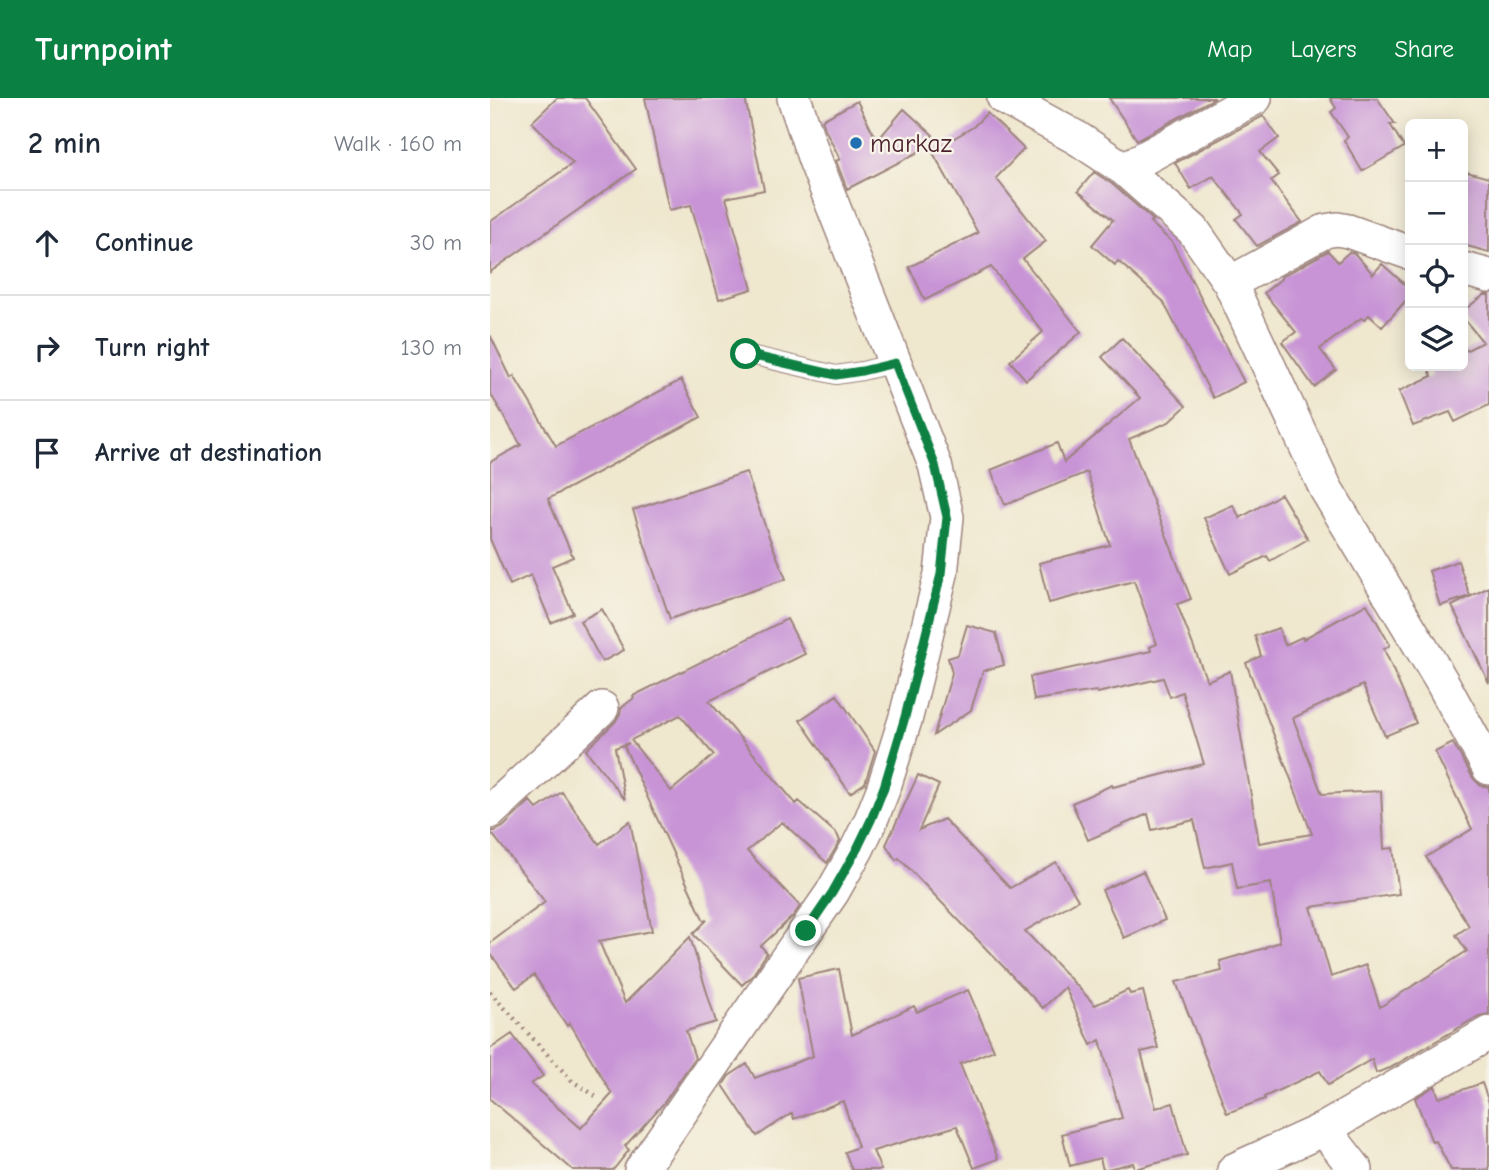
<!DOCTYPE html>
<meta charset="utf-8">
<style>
:root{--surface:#fff;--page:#f6f6f7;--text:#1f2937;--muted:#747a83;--line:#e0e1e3;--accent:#0b8043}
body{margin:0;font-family:"Comic Neue",sans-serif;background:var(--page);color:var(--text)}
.controls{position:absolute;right:21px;top:21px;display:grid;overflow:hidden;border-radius:10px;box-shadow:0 4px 18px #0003}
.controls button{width:63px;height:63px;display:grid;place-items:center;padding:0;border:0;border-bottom:2px solid var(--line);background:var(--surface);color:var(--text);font:35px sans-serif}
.stop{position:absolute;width:21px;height:21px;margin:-16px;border:5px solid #0b8043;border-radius:50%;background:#fff}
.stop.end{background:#0b8043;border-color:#fff;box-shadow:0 2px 7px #0008}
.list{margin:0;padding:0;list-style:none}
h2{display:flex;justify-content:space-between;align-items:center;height:91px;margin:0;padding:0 28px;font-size:30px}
h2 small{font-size:23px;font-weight:400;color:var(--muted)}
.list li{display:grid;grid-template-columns:46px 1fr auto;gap:21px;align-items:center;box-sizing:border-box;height:105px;padding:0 28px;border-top:2px solid var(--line)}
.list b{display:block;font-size:26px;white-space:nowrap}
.list em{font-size:23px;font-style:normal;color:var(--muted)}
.icon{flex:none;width:38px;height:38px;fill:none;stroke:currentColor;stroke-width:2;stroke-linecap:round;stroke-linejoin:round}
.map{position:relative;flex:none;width:999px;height:1072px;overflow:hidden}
header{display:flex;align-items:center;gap:42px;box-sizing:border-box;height:98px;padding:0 35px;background:var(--accent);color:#fff}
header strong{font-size:33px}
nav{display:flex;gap:38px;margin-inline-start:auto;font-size:24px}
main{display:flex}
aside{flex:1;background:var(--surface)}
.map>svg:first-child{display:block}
.building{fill:#c894d6;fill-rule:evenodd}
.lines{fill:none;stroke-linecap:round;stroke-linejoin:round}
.service-casing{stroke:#9c837c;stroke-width:20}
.minor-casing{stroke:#9c837c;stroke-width:36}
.path{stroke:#9c837c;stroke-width:4.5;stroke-dasharray:2 5;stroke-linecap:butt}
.service{stroke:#fff;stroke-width:18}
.minor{stroke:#fff;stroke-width:33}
.route{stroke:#0b8043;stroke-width:9}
.poi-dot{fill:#1f6fb2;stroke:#f7f3e8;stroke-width:2.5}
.labels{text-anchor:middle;stroke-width:5;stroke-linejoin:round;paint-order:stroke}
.poi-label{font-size:26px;fill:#4a1f2b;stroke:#f7f3e8;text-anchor:start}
</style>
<header>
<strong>Turnpoint</strong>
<nav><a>Map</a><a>Layers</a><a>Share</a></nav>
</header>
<main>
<aside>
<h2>2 min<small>Walk · 160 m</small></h2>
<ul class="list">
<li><svg class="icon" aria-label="ahead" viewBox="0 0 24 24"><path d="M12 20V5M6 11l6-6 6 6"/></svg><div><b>Continue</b></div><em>30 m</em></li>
<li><svg class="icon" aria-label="right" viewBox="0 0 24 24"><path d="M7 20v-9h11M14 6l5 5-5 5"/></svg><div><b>Turn right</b></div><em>130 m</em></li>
<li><svg class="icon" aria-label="arrive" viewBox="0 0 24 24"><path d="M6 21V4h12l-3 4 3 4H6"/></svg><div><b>Arrive at destination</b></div></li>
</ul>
</aside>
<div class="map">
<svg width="999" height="1072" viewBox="0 0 999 1072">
<rect width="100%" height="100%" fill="#f7f3e8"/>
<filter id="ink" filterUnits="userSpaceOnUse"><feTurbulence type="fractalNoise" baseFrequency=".0143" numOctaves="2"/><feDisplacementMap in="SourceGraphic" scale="14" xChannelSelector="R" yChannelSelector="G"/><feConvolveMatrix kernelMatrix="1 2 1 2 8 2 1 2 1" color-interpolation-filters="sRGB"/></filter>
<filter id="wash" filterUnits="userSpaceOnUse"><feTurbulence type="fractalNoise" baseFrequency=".00686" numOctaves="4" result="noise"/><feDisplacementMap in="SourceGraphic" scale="28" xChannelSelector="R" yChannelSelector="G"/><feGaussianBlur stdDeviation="1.57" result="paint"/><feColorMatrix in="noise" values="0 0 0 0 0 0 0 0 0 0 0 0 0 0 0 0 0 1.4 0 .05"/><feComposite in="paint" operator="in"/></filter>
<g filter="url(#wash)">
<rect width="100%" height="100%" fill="#efe7ce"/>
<g id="blocks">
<path class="building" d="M 67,0 L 95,0 L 146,71 L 0,174 L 0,124 L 83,65 L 42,24 Z
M 155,0 L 255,0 L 274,92 L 236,100 L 262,191 L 229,201 L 201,107 L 179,112 Z
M 619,0 L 725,0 L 647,42 Z
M 840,0 L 887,0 L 905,26 L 900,26 L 914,49 L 872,73 L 854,42 L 858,39 L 841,14 L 846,10 Z
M 367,3 L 387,43 L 414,11 L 443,37 L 427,55 L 357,91 L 346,63 L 350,61 L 336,33 L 332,22 Z
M 497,15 L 534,51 L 506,80 L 556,143 L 533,161 L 591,234 L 536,282 L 520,263 L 553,234 L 501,169 L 435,202 L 419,169 L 488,135 L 442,53 L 483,29 Z
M 773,18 L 789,40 L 770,54 L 789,77 L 781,83 L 812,124 L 767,148 L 746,121 L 753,116 L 723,78 L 701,91 L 685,65 Z
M 973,73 L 999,80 L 999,154 L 973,147 Z
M 604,74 L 622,86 L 663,122 L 660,124 L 682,144 L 754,284 L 723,300 L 673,203 L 628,163 L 625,167 L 602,147 L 623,122 L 588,93 Z
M 838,153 L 848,164 L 859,154 L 864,155 L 883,176 L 892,166 L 920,191 L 920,198 L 892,229 L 879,217 L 874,222 L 871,220 L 830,251 L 846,272 L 824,289 L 792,244 L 806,234 L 774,195 L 792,180 L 791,179 Z
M 994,197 L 999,197 L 999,307 L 965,324 L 960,314 L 923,328 L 909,293 L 942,278 L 937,268 L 973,268 L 973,254 L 993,244 L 973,220 L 973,213 Z
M 0,237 L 21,280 L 24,278 L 66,348 L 191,282 L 211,319 L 58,401 L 83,459 L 62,468 L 83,515 L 61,525 L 41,477 L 20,487 L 0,441 L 0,364 L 31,347 L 0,295 Z
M 632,240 L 696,308 L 679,324 L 639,341 L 701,501 L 687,506 L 717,583 L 740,573 L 769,745 L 822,736 L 756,565 L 771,558 L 765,538 L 789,530 L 795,547 L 812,539 L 813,541 L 877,506 L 900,547 L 894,551 L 926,625 L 895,638 L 873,587 L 803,620 L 832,696 L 891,693 L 894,751 L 903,750 L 909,796 L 821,809 L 841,879 L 876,867 L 890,909 L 977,853 L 966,837 L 979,828 L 936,759 L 982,731 L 945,654 L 963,645 L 983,680 L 990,687 L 999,689 L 999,916 L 989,918 L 900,970 L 886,975 L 882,961 L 838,987 L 830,973 L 774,999 L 775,1001 L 737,1015 L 686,884 L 732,873 L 730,863 L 775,850 L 775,849 L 790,844 L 781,785 L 747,791 L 742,764 L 715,770 L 704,722 L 662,732 L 658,716 L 598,742 L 582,705 L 622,687 L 623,689 L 714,666 L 692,594 L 680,599 L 673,580 L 607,595 L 606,593 L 544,602 L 540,579 L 661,553 L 660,549 L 667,546 L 644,483 L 559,505 L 549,465 L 620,447 L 597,374 L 515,407 L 501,372 L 567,345 L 574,364 L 650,300 L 612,259 Z
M 256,374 L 279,439 L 296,481 L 180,521 L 143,412 Z
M 791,396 L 818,441 L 780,463 L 777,458 L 740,476 L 714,420 L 743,407 L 750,420 Z
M 968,463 L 980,498 L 950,508 L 939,473 Z
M 999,489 L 999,585 L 962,508 Z
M 112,511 L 134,552 L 112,564 L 90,523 Z
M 297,521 L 315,556 L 219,603 L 306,706 L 309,703 L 347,736 L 350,743 L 337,765 L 292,724 L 257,753 L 310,808 L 303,818 L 271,848 L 277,855 L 262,878 L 252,887 L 203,836 L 217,822 L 214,823 L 134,648 L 139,645 L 125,650 L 135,702 L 96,652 L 125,624 L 130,616 L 131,610 L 144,600 L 143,598 ZM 190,617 L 224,657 L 181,693 L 141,642 Z
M 477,527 L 506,535 L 514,567 L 493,573 L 481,612 L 444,637 L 462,575 L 458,560 L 468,557 Z
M 347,597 L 385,653 L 375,685 L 360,695 L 310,622 Z
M 428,677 L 449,687 L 429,732 L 454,721 L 520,790 L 566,764 L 588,802 L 535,833 L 605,907 L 638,892 L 640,896 L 653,893 L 668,950 L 651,954 L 666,1010 L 683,1005 L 697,1057 L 645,1071 L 643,1065 L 613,1072 L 610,1060 L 580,1068 L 572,1036 L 632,1020 L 610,942 L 601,947 L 575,889 L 553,910 L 409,760 L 406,762 L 396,747 Z
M 72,694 L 109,746 L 140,723 L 162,833 L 109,843 L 135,905 L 200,839 L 226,924 L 196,933 L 205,960 L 173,1006 L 135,1048 L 139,1052 L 123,1072 L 83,1072 L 0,1001 L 0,951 L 22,936 L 53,978 L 41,986 L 91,1030 L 122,996 L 80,925 L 77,928 L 44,877 L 26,890 L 0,855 L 0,845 L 55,804 L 0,733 L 5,733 L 13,729 L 40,703 L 47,711 Z
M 653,773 L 675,822 L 634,840 L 612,792 Z
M 349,871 L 362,937 L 424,908 L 427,914 L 478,892 L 504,952 L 470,966 L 508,1061 L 484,1070 L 467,1028 L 383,1053 L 391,1072 L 362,1072 L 355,1054 L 368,1049 L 353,1003 L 304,1021 L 302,1015 L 267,1038 L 233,987 L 239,978 L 257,966 L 265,980 L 323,958 L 308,880 Z
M 992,985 L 999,1005 L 999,1072 L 961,1072 L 946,1043 L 942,1044 L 925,1000 L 945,988 L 949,1000 Z"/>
</g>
</g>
<g filter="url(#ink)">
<use href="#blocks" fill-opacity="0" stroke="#9c837c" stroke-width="2"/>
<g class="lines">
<defs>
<path id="service" d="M 256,256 L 346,277 L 372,273 L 405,265"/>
<path id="minor" d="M 514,0 L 587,40 L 634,71 L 703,132 L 740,185 L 836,391 L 952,584 L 999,670
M 634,71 L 765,0
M 973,171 L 999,178
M 740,185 L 835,133 L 847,131 L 858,133 L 920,155
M 0,714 L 112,610
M 834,1031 L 866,1072
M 151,1072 L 342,795 L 367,751 L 381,722 L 394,689 L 416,619 L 451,476 L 457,419 L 445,367 L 325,62 L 304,0
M 744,1072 L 834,1031 L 999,935"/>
</defs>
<use href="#service" class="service-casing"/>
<use href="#minor" class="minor-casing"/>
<path class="path" d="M 0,894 L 82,983 L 106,998"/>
<use href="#service" class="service"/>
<use href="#minor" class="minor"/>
</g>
</g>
<g class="lines" filter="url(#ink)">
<path class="route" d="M 256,256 L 346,277 L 372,273 L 405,265 L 445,367 L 457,419 L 451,476 L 415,619 L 394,689 L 381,722 L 367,751 L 342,795 L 316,833"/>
</g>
<circle class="poi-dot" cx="366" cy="45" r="7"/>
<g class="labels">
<g class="poi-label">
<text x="380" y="54">markaz</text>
</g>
</g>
</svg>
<div class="controls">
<button>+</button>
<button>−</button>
<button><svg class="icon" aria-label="locate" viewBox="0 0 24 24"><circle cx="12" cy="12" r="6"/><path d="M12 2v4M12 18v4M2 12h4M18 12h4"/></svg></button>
<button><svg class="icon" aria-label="layers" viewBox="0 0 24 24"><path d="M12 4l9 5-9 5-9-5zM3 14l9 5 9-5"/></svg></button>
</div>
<div class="stop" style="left:256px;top:256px"></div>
<div class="stop end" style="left:316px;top:833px"></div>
</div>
</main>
